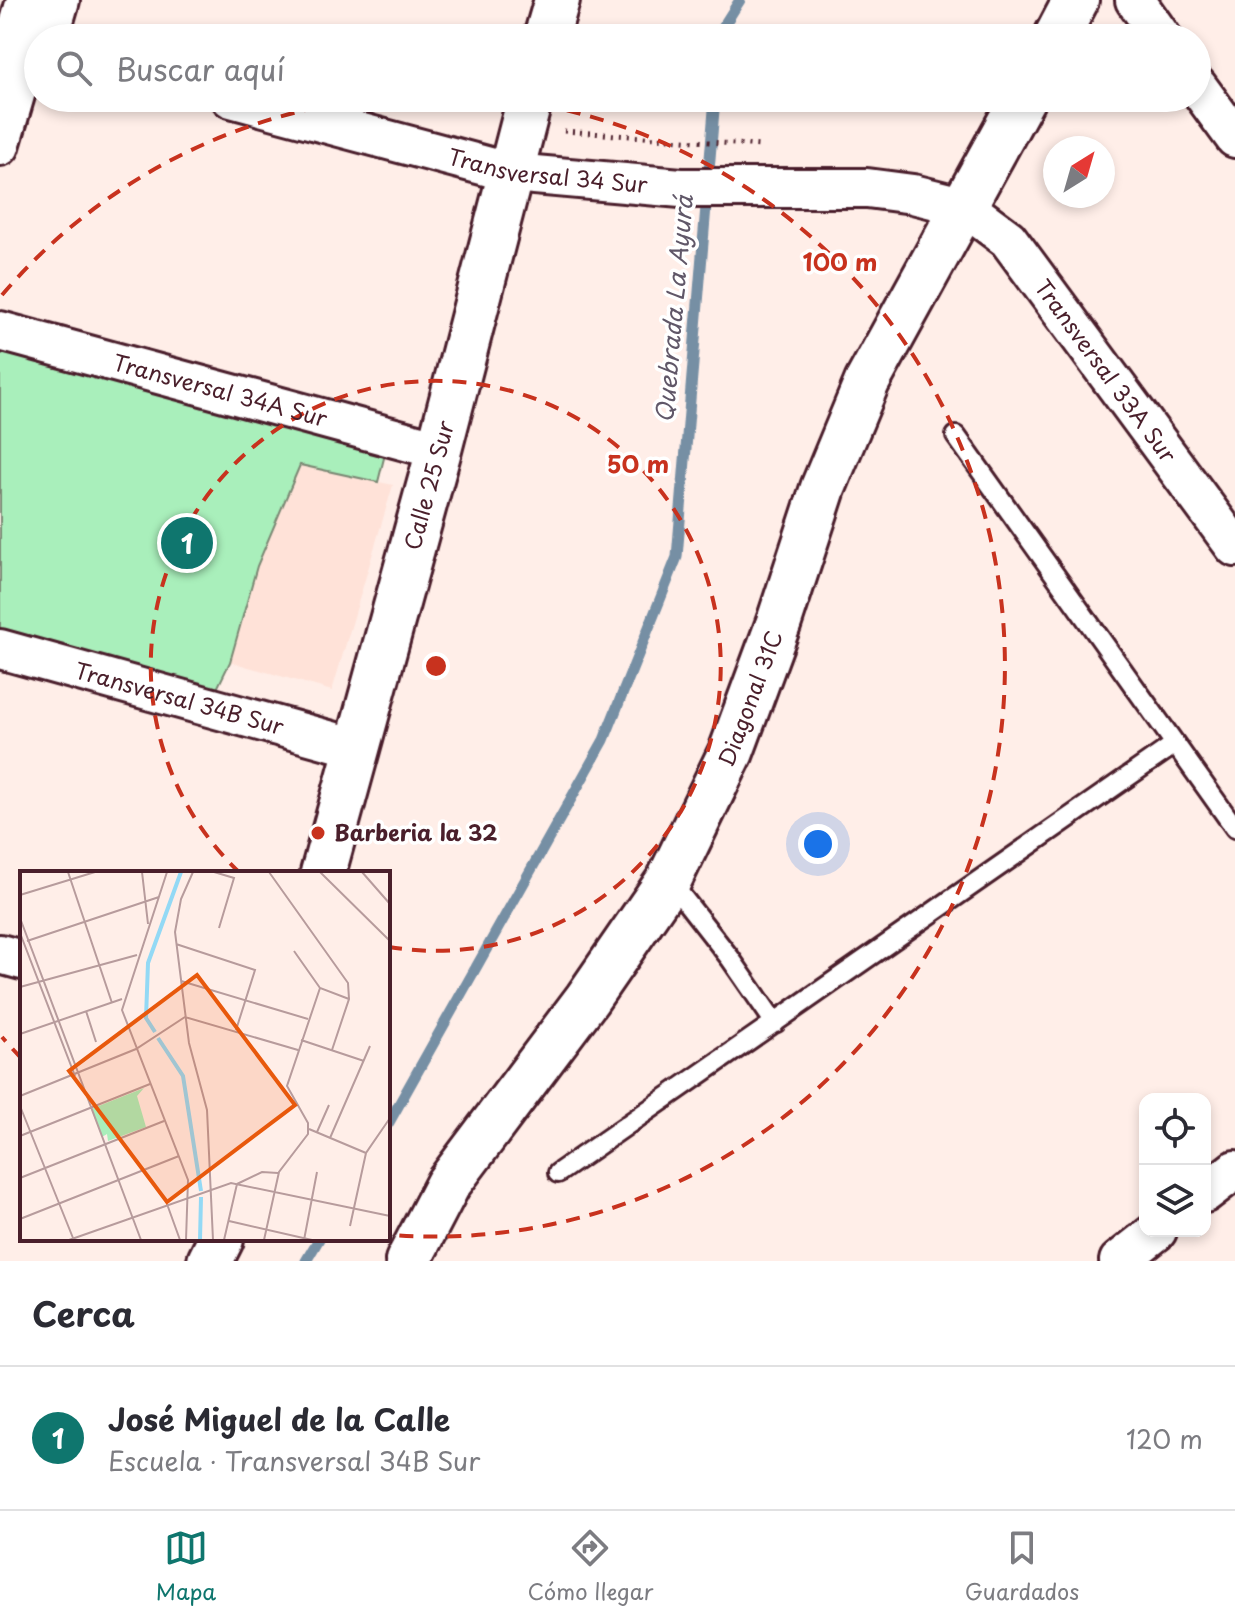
<!DOCTYPE html>
<html lang="es">
<meta charset="utf-8">
<style>
:root{--surface:#fff;--page:#f2f2f3;--text:#2b2b33;--muted:#7c7c81;--line:#e1e1e2;--accent:#0f766e}
body{margin:0;font-family:"Playpen Sans",sans-serif;background:var(--page);color:var(--text)}
.controls{position:absolute;right:24px;bottom:24px;display:grid;overflow:hidden;border-radius:16px;box-shadow:0 4px 12px #0003}
.controls button{width:72px;height:72px;display:grid;place-items:center;padding:0;border:0;border-bottom:2px solid var(--line);background:var(--surface);color:var(--text);font:40px sans-serif}
.compass{position:absolute;left:1043px;top:136px;width:72px;height:72px;border-radius:50%;background:var(--surface);box-shadow:0 4px 12px #0003;rotate:37deg}
.you{position:absolute;left:818px;top:844px;width:28px;height:28px;margin:-20px;border:6px solid #fff;border-radius:50%;background:#1a73e8;box-shadow:0 0 0 12px #1a73e833}
.badge{display:grid;place-items:center;width:52px;height:52px;border-radius:50%;background:var(--accent);color:#fff;font-size:26px;font-weight:700}
.pin{position:absolute;translate:-50% -50%;border:4px solid #fff;box-shadow:0 2px 8px #0006}
.list{margin:0;padding:0;list-style:none}
h2{display:flex;justify-content:space-between;align-items:center;height:104px;margin:0;padding:0 32px;font-size:34px}
h2 small{font-size:26px;font-weight:400;color:var(--muted)}
.list li{display:grid;grid-template-columns:52px 1fr auto;gap:24px;align-items:center;box-sizing:border-box;height:144px;padding:0 32px;border-top:2px solid var(--line)}
.list b{display:block;font-size:30px;white-space:nowrap}
.list p{margin:0;font-size:26px;white-space:nowrap;color:var(--muted)}
.list em{font-size:26px;font-style:normal;color:var(--muted)}
.icon{flex:none;width:44px;height:44px;fill:none;stroke:currentColor;stroke-width:2;stroke-linecap:round;stroke-linejoin:round}
.map{position:relative;flex:none;width:1235px;height:1261px;overflow:hidden}
.search{position:absolute;background:var(--surface);box-shadow:0 4px 12px #0003;left:24px;right:24px;top:24px;height:88px;display:flex;align-items:center;gap:20px;box-sizing:border-box;padding:0 28px;border-radius:44px;color:var(--muted);font-size:30px}
.sheet{height:248px;background:var(--surface)}
nav{display:flex;justify-content:space-around;align-items:center;box-sizing:border-box;height:112px;border-top:2px solid var(--line);background:var(--surface);font-size:22px;color:var(--muted)}
nav a{display:grid;justify-items:center;gap:4px}
nav .on{color:var(--accent)}
.map>svg:first-child{display:block}
.built{fill:#ffe2d8}
.green{fill:#a9efbb;stroke:#7a8773;stroke-width:2}
.lines{fill:none;stroke-linecap:round;stroke-linejoin:round}
.stream{stroke:#768fa4;stroke-width:11}
.lane-casing{stroke:#4a1f2b;stroke-width:24}
.street-casing{stroke:#4a1f2b;stroke-width:44}
.secondary-casing{stroke:#4a1f2b;stroke-width:50}
.path{stroke:#4a1f2b;stroke-width:5;stroke-dasharray:2 6;stroke-linecap:butt}
.lane{stroke:#fff;stroke-width:18}
.street{stroke:#fff;stroke-width:38}
.secondary{stroke:#fff;stroke-width:44}
.ring{fill:none;stroke:#c8321e;stroke-width:4;stroke-dasharray:14 10}
.poi-dot{fill:#c8321e;stroke:#fff;stroke-width:3}
.labels{text-anchor:middle;stroke-width:7;stroke-linejoin:round;paint-order:stroke}
.street-label{font-size:22px;fill:#4a1f2b;stroke:#fff}
.poi-label{font-size:22px;font-weight:bold;fill:#4a1f2b;stroke:#fff;text-anchor:start}
.water-label{font-size:24px;font-style:italic;fill:#605768;stroke:#fff}
.inset-river{fill:none;stroke:#93d9f5;stroke-width:4}
.inset-road{fill:none;stroke:#b79b9c;stroke-width:2}
.view{fill:#e8590c;fill-opacity:0.15;stroke:#e8590c;stroke-width:4}
.inset-edge{fill:none;stroke:#4a1f2b;stroke-width:4}
.centre{fill:#c8321e;stroke:#fff;stroke-width:4}
.ring-label{font-size:24px;text-anchor:middle;font-weight:bold;fill:#c8321e;stroke:#fff;stroke-width:7;stroke-linejoin:round;paint-order:stroke}
</style>
<div class="map">
<svg width="1235" height="1261" viewBox="0 0 1235 1261">
<rect width="100%" height="100%" fill="#ffeee8"/>
<filter id="ink" filterUnits="userSpaceOnUse"><feTurbulence type="fractalNoise" baseFrequency=".0125" numOctaves="2"/><feDisplacementMap in="SourceGraphic" scale="16" xChannelSelector="R" yChannelSelector="G"/><feConvolveMatrix kernelMatrix="1 2 1 2 8 2 1 2 1" color-interpolation-filters="sRGB"/></filter>
<g filter="url(#ink)">
<path class="built" d="M 0,369 L 300,465 L 393,485 L 332,691 L 0,595 Z"/>
<path class="green" d="M 0,349 L 385,454 L 378,482 L 300,465 L 257,566 L 230,662 L 211,701 L 0,637 Z"/>
<g class="lines">
<path class="stream" d="M 720,38 L 721,30 L 740,0
M 388,1124 L 604,740 L 677,557 L 715,98
M 306,1261 L 319,1239"/>
<defs>
<path id="lane" d="M 956,436 L 1235,828
M 669,880 L 730,958 L 775,1023
M 558,1173 L 1175,744"/>
<g id="street">
<path d="M 1135,0 L 1162,38"/>
<path d="M 49,38 L 60,0"/>
<path d="M 1197,86 L 1235,138"/>
<path d="M 17,88 L 15,40 L 26,0"/>
<path id="s1" d="M 231,98 L 512,173 L 681,188 L 867,188 L 913,194 L 965,207 L 1008,239 L 1235,547"/>
<path d="M 0,146 L 17,88 L 38,59"/>
<path id="s2" d="M 0,331 L 439,450"/>
<path id="s3" d="M 0,649 L 357,748"/>
<path d="M 0,954 L 22,960"/>
<path d="M 1205,1193 L 1235,1170"/>
<path d="M 1119,1261 L 1157,1231"/>
</g>
<g id="secondary">
<path d="M 546,38 L 557,0"/>
<path d="M 1056,38 L 1076,0"/>
<path id="s4" d="M 323,873 L 439,450 L 530,98"/>
<path d="M 210,1261 L 221,1239"/>
<path id="s5" d="M 408,1261 L 448,1184 L 587,999 L 669,880 L 731,752 L 779,622 L 823,488 L 867,382 L 1023,98"/>
</g>
</defs>
<use href="#lane" class="lane-casing"/>
<use href="#street" class="street-casing"/>
<use href="#secondary" class="secondary-casing"/>
<path class="path" d="M 564,131 L 761,146"/>
<use href="#lane" class="lane"/>
<use href="#street" class="street"/>
<use href="#secondary" class="secondary"/>
</g>
</g>
<g class="ring">
<path d="M240 873A285 285 0 1 1 389 947"/>
<path d="M22 1059A571 571 0 0 1 2 1037M2 295A571 571 0 0 1 376 98M496 98A571 571 0 0 1 391 1235"/>
</g>
<circle class="poi-dot" cx="318" cy="833" r="8"/>
<g class="labels">
<g class="street-label">
<text dy="8" stroke="none"><textPath href="#s1" startOffset="326">Transversal 34 Sur</textPath></text>
<text dy="8" stroke="none"><textPath href="#s1" startOffset="964">Transversal 33A Sur</textPath></text>
<text dy="8" stroke="none"><textPath href="#s2" startOffset="228">Transversal 34A Sur</textPath></text>
<text dy="8" stroke="none"><textPath href="#s4" startOffset="402">Calle 25 Sur</textPath></text>
<text dy="8" stroke="none"><textPath href="#s5" startOffset="662">Diagonal 31C</textPath></text>
<text dy="8" stroke="none"><textPath href="#s3" startOffset="186">Transversal 34B Sur</textPath></text>
</g>
<g class="poi-label">
<text x="334" y="841">Barberia la 32</text>
</g>
<g class="water-label">
<text transform="translate(675 309) rotate(-85)" y="8">Quebrada La Ayurá</text>
</g>
</g>
<g transform="translate(20 871)">
<rect width="370" height="370" fill="#ffeee8"/>
<path d="M 124,217 L 117,225 L 126,256 L 88,270 L 87,263 L 82,266 L 71,238 Z" fill="#a9efbb"/>
<path class="inset-river" d="M 135,161 L 126,147 L 128,92 L 161,1M 138,167 L 163,205 L 181,320M 180,369 L 181,326"/>
<path class="inset-road" d="M 48,1 L 92,132M 122,1 L 128,53M 147,1 L 102,139 L 168,309 L 166,369M 173,1 L 161,28 L 155,61 L 169,172 L 187,239 L 193,369M 194,1 L 214,7 L 199,57M 249,1 L 328,112 L 329,128 L 312,179M 300,1 L 370,70M 342,1 L 370,33M 0,24 L 75,1M 0,47 L 121,369M 0,62 L 55,205M 7,70 L 139,26M 156,73 L 235,99 L 216,159M 274,80 L 300,117 L 329,128M 161,110 L 288,148M 0,116 L 117,84M 66,140 L 76,171M 0,163 L 102,128M 281,169 L 344,190M 0,225 L 116,178 L 165,146 L 278,179M 0,235 L 53,367M 289,258 L 346,282M 297,261 L 309,234M 0,265 L 130,213M 310,267 L 350,175M 0,307 L 144,250M 217,313 L 242,301 L 258,302M 147,333 L 160,369M 0,348 L 159,285M 209,350 L 292,369M 330,355 L 346,282 L 370,247M 49,369 L 211,312 L 370,345M 204,369 L 217,313M 244,369 L 259,301 L 288,263 L 288,252 L 267,215 L 300,117M 284,369 L 297,301"/>
<path class="view" d="M 177,104 L 275,234 L 147,331 L 49,200 Z"/>
<rect width="370" height="370" class="inset-edge"/>
</g>
<circle cx="436" cy="666" r="12" class="centre"/>
<g class="ring-label">
<text x="840" y="271">100 m</text>
<text x="638" y="473">50 m</text>
</g>
</svg>
<div class="controls">
<button><svg class="icon" aria-label="locate" viewBox="0 0 24 24"><circle cx="12" cy="12" r="6"/><path d="M12 2v4M12 18v4M2 12h4M18 12h4"/></svg></button>
<button><svg class="icon" aria-label="layers" viewBox="0 0 24 24"><path d="M12 4l9 5-9 5-9-5zM3 14l9 5 9-5"/></svg></button>
</div>
<svg class="compass" viewBox="-18 -18 36 36"><path d="M0-13l5 13h-10z" fill="#e53935"/><path d="M0 13l5-13h-10z" fill="#7c7c81"/></svg>
<div class="you"></div>
<div class="pin badge" style="left:187px;top:543px">1</div>
<div class="search"><svg class="icon" aria-label="search" viewBox="0 0 24 24"><circle cx="10" cy="10" r="6"/><path d="M15 15l6 6"/></svg>Buscar aquí</div>
</div>
<section class="sheet">
<h2>Cerca<small></small></h2>
<ul class="list">
<li><span class="badge">1</span><div><b>José Miguel de la Calle</b><p>Escuela · Transversal 34B Sur</p></div><em>120 m</em></li>
</ul>
</section>
<nav>
<a class="on"><svg class="icon" aria-label="map" viewBox="0 0 24 24"><path d="M3 6l6-2 6 2 6-2v14l-6 2-6-2-6 2zM9 4v14M15 6v14"/></svg>Mapa</a>
<a><svg class="icon" aria-label="directions" viewBox="0 0 24 24"><path d="M12 3l9 9-9 9-9-9zM9 14v-3h6M13 9l2 2-2 2"/></svg>Cómo llegar</a>
<a><svg class="icon" aria-label="saved" viewBox="0 0 24 24"><path d="M7 4h10v16l-5-4-5 4z"/></svg>Guardados</a>
</nav>
